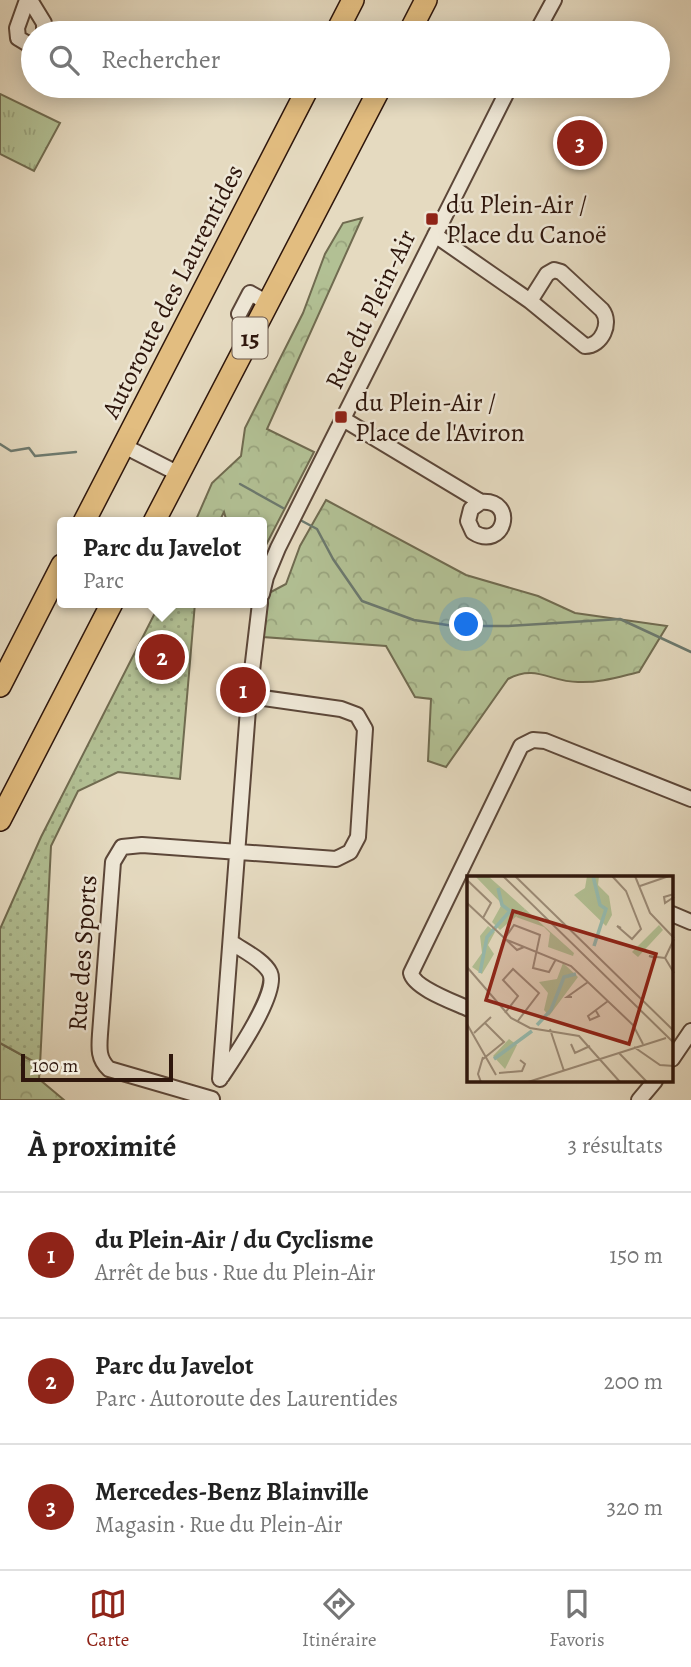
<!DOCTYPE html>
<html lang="fr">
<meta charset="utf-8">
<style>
:root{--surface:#fff;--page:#f2f2f2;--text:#222;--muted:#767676;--line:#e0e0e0;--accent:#8f2418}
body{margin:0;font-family:Alegreya,serif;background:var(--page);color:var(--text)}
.scale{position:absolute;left:21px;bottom:18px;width:152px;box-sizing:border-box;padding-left:7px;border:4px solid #2e160c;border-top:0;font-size:19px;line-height:24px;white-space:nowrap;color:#2e160c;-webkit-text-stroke:5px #eee7d6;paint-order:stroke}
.you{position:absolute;left:467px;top:625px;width:24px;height:24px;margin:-18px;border:5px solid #fff;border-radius:50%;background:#1a73e8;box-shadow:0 0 0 10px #1a73e833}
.badge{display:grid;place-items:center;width:46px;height:46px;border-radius:50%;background:var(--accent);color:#fff;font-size:23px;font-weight:700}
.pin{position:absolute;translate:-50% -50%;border:4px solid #fff;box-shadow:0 2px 7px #0006}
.popup{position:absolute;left:57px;top:517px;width:210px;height:91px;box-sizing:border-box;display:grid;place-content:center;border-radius:7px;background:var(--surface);filter:drop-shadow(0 2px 5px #0005);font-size:23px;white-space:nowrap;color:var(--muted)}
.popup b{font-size:26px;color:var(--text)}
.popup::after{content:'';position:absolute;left:50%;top:100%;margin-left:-14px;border:14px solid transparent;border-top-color:var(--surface)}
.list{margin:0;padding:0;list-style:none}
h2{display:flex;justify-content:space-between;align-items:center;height:91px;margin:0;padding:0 28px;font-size:30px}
h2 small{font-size:23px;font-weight:400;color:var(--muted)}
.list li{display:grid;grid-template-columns:46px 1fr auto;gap:21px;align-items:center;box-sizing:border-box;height:126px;padding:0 28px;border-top:2px solid var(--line)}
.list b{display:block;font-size:26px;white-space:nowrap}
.list p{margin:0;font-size:23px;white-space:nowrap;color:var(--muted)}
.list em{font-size:23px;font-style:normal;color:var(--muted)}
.icon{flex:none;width:38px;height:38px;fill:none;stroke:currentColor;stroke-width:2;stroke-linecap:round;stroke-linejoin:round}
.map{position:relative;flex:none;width:691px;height:1100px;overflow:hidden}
.search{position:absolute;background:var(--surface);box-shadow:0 4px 18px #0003;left:21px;right:21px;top:21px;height:77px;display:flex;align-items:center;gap:18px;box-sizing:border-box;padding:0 24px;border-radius:38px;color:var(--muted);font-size:26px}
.sheet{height:469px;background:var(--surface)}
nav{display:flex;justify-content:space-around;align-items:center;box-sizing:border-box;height:98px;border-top:2px solid var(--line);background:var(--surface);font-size:19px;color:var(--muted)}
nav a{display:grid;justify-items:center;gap:4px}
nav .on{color:var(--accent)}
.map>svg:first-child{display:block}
.grass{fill:url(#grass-tufts);stroke:#706b50;stroke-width:2}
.forest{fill:url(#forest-crowns);stroke:#706b50;stroke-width:2}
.park{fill:url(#park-dots);stroke:#706b50;stroke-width:2}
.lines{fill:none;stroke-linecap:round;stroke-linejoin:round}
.stream{stroke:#6c796e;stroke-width:2.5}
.minor-casing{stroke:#5c4739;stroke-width:18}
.highway-casing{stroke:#2e160c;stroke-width:24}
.minor{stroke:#eee7d6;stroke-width:14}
.highway{stroke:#e2bd80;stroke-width:21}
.poi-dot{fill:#8f2418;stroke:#eee7d6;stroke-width:2.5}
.labels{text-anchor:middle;stroke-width:5;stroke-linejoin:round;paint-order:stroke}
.shield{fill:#eee7d6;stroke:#685549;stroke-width:2}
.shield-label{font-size:24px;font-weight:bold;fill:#2e160c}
.poi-label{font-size:26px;fill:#2e160c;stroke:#eee7d6;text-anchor:start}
.street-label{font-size:26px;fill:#2e160c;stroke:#eee7d6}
.inset-river{fill:none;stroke:#96bbaf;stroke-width:3.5}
.inset-road{fill:none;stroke:#9c8c78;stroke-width:2}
.view{fill:#8f2418;fill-opacity:0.15;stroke:#8f2418;stroke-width:3.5}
.inset-edge{fill:none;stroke:#2e160c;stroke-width:3.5}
</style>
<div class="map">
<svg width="691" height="1100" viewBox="0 0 691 1100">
<defs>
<pattern id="grass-tufts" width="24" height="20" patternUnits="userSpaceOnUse" patternTransform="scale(1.75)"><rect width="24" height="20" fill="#b2c094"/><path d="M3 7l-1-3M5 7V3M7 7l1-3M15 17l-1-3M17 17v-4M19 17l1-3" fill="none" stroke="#99a47e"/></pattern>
<pattern id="forest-crowns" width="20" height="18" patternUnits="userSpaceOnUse" patternTransform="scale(1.75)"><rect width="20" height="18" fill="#b2c094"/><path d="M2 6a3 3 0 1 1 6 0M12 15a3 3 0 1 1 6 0" fill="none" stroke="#99a47e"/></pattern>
<pattern id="park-dots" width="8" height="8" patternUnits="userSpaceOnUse" patternTransform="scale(1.75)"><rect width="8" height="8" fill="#b2c094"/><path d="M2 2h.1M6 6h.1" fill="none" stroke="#99a47e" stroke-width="1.8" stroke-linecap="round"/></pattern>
</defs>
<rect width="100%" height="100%" fill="#e5dac0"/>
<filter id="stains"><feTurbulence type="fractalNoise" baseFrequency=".00286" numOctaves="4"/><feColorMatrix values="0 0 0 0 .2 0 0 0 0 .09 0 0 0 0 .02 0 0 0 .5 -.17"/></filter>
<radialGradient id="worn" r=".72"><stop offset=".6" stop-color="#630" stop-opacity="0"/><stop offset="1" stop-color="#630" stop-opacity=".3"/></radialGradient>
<path class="grass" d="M 0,94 L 60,123 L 34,171 L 0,154 Z"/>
<path class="forest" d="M 362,218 L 267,429 L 314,452 L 265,547 L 262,546 L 262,522 L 227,522 L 224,512 L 219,522 L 195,522 L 212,483 L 241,456 L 245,428 L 303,313 L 325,254 L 343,223 Z
M 326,500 L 466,575 L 538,596 L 575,613 L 667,626 L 639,672 C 618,677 600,683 578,682 C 550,682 536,664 508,679 L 446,767 L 428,761 L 431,699 L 415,697 L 386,646 L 263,637 L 269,593 L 286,584 L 300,546 Z
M 0,1043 L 40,1065 L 39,1079 L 64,1100 L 0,1100 Z"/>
<path class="park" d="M 160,603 L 195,603 L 180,779 L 118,772 L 78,791 L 51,846 L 40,1065 L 0,1043 L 0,929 L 41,837 Z"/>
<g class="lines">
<path class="stream" d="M 0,444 L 11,451 L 29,448 L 35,456 L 76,452
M 240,484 L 283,508
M 302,521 L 317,529 L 333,559 L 362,601 L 414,620 L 454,626 L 508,626 L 620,619 L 691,652"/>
<defs>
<path id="minor" d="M 27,0 L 17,28 L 18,38 L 28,44 L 33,43
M 30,0 L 44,23 L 44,33
M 536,33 L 554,0
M 435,235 L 530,301 L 585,346 C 602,346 612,323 602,310 L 561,272 L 554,270 L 547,274 L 530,301
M 239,314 L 250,293 L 268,303
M 343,419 L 481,502 C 518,499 504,552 473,532 L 468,521 L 471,509 L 481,502
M 124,446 L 179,474
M 262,594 L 266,577 L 278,548 L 510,86
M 672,914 L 691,922
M 469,1009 C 454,1002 414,988 411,973 L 521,746 L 533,740 L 545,741 L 691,799
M 672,1059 L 691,1031
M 222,1076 C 234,1058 279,992 270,973 C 264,960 242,950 231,942
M 220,1079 L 249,696 L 260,603
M 212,1099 L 109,1069 C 98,1059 99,1048 100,1034 L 113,862 L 122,847 L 142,845 L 336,859 L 350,852 L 358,837 L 365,729 L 357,715 L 341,709 L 249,696
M 639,1100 L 655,1081"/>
<path id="highway" d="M 336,33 L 353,0
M 409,33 L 426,0
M 84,522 L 309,86
M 154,522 L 381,86
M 0,686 L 62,565
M 0,820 L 112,603"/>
</defs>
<use href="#minor" class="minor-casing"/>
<use href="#highway" class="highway-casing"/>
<use href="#minor" class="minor"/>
<use href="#highway" class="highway"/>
</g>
<g class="poi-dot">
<rect x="425" y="212" width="14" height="14" rx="3.5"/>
<rect x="334" y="410" width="14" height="14" rx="3.5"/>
</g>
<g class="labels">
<rect class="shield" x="232.5" y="317.5" width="35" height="41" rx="5"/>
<g class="shield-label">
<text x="250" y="346">15</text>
</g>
<g class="poi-label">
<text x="446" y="213">du Plein-Air /<tspan x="446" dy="30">Place du Canoë</tspan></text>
<text x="355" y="411">du Plein-Air /<tspan x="355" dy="30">Place de l'Aviron</tspan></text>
</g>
<g class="street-label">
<text transform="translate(172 291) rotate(-63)" y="9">Autoroute des Laurentides</text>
<text transform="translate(370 309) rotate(-64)" y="9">Rue du Plein-Air</text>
<text transform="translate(82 953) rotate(-86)" y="9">Rue des Sports</text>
</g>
</g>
<g transform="translate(467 876)">
<rect width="206" height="206" fill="#e5dac0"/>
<path d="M 192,49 L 196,54 L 171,81 L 165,76 Z" fill="#b2c094"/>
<path d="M 8,0 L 21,0 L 58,33 L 33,54 L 25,46 L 35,28 ZM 120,0 L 132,0 L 131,9 L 142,20 L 145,39 L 139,50 L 107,19 L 118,12 ZM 21,50 L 28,56 L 21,69 L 27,78 L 15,98 L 5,91 L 15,77 L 13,60 ZM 96,87 L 111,101 L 82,140 L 77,134 L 81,117 L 72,106 L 90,103 ZM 42,163 L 50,169 L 38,193 L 26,180 Z" fill="#b2c094"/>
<path d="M 58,33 L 107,77 L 106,80 L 81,71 L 83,57 L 77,51 L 49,41 Z" fill="#b2c094"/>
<path class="inset-river" d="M 126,0 L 133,29 L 139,33 L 127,70M 13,97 L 20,61 L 43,35 L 35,29 L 31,12M 70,149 L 84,134 L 97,101 L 109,98M 27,183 L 65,155"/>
<path class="inset-road" d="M 36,0 L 207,167M 48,0 L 207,155M 145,0 L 159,15 L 174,53 L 165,63 L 150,50 L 154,52M 168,0 L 183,37 L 207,62M 0,4 L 24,27 L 16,42M 173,10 L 202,0M 207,18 L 197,21 L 198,27 L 207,21M 0,27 L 50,74 L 57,71M 38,62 L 47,49 L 73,59 L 66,92 L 82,96 L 89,83M 207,63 L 198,82 L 207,97M 40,64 L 104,90 L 166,149 L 176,168M 188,82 L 182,80 L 198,82M 0,91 L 44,142 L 63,152 L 112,160 L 153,206M 105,121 L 100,121 L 121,106M 129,135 L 132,140 L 123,144 L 121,140 L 141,125M 38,137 L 51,120 L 36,104 L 46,93 L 72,117 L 50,146M 0,148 L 29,199M 83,153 L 97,195M 7,157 L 24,141M 104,168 L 108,177 L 123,170M 167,171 L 193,189 L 207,190M 152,177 L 180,206M 16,183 L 37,166 L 18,147M 32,197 L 55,195 L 58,188 L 53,184M 14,206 L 11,198 L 16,181M 61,206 L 199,162"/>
<path class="view" d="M 46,35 L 189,78 L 162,168 L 19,124 Z"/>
<rect width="206" height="206" class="inset-edge"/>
</g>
<rect width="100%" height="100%" filter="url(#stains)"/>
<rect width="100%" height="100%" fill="url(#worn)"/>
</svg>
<div class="scale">100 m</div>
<div class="you"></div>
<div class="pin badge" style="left:243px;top:690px">1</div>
<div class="pin badge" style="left:162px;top:657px">2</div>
<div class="popup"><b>Parc du Javelot</b>Parc</div>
<div class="pin badge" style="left:580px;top:143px">3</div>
<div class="search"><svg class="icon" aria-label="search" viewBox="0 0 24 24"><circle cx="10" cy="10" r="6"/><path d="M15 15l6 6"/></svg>Rechercher</div>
</div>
<section class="sheet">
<h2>À proximité<small>3 résultats</small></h2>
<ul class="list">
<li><span class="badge">1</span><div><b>du Plein-Air / du Cyclisme</b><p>Arrêt de bus · Rue du Plein-Air</p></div><em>150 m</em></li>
<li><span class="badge">2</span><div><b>Parc du Javelot</b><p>Parc · Autoroute des Laurentides</p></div><em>200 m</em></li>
<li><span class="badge">3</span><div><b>Mercedes-Benz Blainville</b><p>Magasin · Rue du Plein-Air</p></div><em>320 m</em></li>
</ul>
</section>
<nav>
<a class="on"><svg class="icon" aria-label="map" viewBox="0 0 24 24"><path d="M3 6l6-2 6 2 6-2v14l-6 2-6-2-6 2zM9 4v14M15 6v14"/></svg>Carte</a>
<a><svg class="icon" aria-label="directions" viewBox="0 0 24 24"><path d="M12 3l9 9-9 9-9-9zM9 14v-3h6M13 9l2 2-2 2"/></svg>Itinéraire</a>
<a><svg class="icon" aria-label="saved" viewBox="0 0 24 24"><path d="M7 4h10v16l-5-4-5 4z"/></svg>Favoris</a>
</nav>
